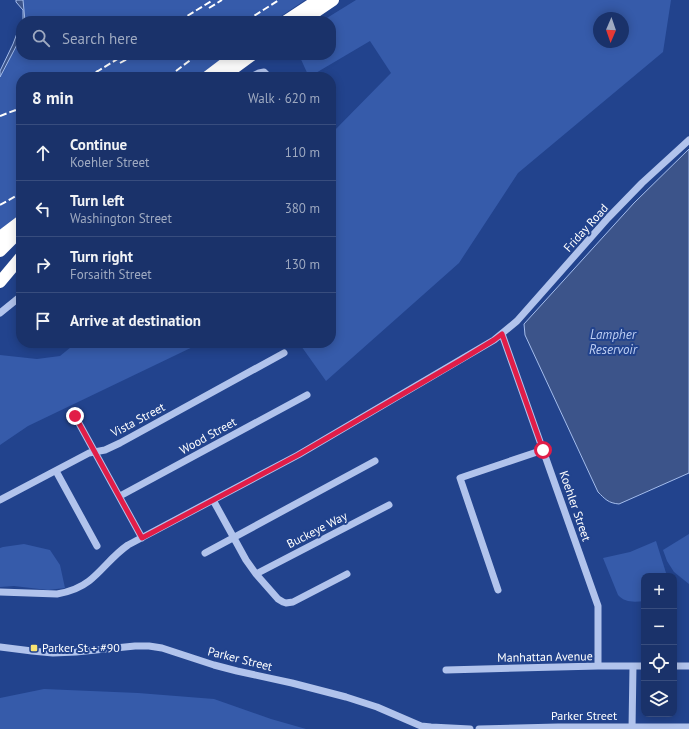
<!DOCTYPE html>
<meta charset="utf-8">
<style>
:root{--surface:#1a326a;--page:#273e72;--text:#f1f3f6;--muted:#9faac1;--line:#384d7e}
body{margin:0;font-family:"PT Sans",sans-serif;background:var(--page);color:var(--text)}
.controls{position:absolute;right:12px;bottom:12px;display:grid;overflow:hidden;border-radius:8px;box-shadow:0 2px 10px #0003}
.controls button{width:36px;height:36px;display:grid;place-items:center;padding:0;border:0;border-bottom:1px solid var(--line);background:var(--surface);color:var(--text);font:20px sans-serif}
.compass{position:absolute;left:593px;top:12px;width:36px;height:36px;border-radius:50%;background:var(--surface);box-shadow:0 2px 10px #0003;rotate:182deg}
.stop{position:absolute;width:12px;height:12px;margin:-9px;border:3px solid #e11d48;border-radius:50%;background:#fff}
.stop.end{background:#e11d48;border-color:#fff;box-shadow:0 1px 4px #0008}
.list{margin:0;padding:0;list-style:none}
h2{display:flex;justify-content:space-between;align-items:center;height:52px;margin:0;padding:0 16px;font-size:17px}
h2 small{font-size:13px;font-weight:400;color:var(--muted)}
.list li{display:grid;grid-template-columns:26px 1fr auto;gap:12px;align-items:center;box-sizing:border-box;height:56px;padding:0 16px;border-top:1px solid var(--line)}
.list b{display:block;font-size:15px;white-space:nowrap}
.list p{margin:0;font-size:13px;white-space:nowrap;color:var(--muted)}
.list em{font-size:13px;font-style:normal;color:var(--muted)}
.icon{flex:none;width:22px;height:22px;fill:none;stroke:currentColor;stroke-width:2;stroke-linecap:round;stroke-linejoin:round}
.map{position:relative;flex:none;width:689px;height:729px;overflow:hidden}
.search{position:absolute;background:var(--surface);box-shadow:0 2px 10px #0003;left:16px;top:16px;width:320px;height:44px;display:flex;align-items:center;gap:10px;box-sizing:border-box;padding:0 14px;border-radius:16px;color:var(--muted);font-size:15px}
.panel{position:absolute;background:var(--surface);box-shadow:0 2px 10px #0003;left:16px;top:72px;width:320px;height:276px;border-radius:16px}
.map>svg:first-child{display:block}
.green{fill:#365baa;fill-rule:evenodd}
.water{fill:#3c548a;stroke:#a4bded}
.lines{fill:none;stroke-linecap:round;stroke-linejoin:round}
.minor{stroke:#b1c3ec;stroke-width:7}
.highway{stroke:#fff;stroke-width:12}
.rail{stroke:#fff;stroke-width:2;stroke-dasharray:7 3;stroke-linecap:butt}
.route{stroke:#e11d48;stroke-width:5}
.poi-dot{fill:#f8e373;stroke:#22438d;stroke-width:1.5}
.labels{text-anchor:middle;stroke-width:4;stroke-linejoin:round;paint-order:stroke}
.street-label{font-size:12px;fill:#fff;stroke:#22438d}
.poi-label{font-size:12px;fill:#fff;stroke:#22438d;text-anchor:start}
.water-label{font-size:13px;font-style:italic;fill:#bdcef3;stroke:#22438d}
</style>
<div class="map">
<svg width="689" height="729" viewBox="0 0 689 729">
<rect width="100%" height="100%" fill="#22438d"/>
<path class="green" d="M 23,0 L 305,0 L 274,21 L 25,21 Z
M 356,0 L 671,0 L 663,52 L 518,173 L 459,263 L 326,381 L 299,343 L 331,343 L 331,134 L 391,73 L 370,41 L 309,77 L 299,55 L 331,55 L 331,21 L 322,21 ZM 599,18 L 623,18 L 623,42 L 599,42 Z
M 21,37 L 21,55 L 227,55 L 197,77 L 21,77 L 21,213 L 0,230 L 0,77 Z
M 76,343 L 201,343 L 28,426 L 0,445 L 0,355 L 37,359 L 60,356 Z
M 689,534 L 689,584 L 674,572 L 667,561 L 663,550 Z
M 656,541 L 667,576 L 644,576 L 644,601 C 635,602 625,603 618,595 L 603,558 L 630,552 Z
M 24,544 L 50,550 L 60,565 L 65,588 L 48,590 L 14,586 L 0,587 L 0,548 L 3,547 Z
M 44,689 L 138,693 L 214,699 L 271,719 L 306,729 L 0,729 L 0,698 Z"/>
<path class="water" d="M 16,0 L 23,0 L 25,21 L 23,21 L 23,10 L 16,2 Z
M 21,26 L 21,37 L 0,77 L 0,71 L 13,44 L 19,28 Z
M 689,149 L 689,473 L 619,504 C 608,503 605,499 598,492 L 525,335 L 524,324 L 634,203 Z"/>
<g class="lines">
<path class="minor" d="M 251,77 L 259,73 L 264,72 L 269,77
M 0,313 L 21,296
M 502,334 L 598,606 L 598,666
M 75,416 L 142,538
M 56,471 L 97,546
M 120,496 L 307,395
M 0,500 L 89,453 L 105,450 L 120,443 L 284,353
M 213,500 L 246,560 L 256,574 L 278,599 L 283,602 L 286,603 L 293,602 L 347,574
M 205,553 L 375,461
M 256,574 L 389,505
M 498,590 L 460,478 L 543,450
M 0,592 L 57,594 C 69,592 80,588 89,581 C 103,570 112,556 128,545 L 298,455 L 494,340 L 517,321 L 608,218 L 642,183 L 689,140
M 0,647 L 32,651 L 53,653 L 76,652 L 135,646 L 149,646 L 162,648 L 214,665 L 237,671 L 292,683 L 346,697 L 377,707 L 421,726 L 431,727 L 470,729
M 674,666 L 689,666
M 446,670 L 598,666 L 644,666
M 479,729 L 558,727 L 689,727
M 632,729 L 633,666"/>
<path class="highway" d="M 286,21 L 318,0
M 302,21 L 333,0
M 207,77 L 236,55
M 222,77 L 252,55
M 0,237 L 21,221
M 0,251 L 21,230
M 0,282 L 21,257"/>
<path class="rail" d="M 209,8 L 222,0
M 179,21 L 213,0
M 246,21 L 279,0
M 120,63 L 134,55
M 87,77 L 98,71 L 124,55
M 168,77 L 197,55
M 0,116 L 21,108
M 0,205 L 21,193"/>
</g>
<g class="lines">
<path class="route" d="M 75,416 L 142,538 L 298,455 L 461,360 L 494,340 L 502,334 L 543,450"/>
</g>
<rect class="poi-dot" x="30" y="644" width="8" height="8" rx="2"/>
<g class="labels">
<g class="street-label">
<text transform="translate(586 228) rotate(-48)" y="4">Friday Road</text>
<text transform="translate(138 420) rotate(-28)" y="4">Vista Street</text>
<text transform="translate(208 436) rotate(-29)" y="4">Wood Street</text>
<text transform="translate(575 506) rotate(71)" y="4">Koehler Street</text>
<text transform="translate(317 530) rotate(-27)" y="4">Buckeye Way</text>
<text transform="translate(545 657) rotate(-1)" y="4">Manhattan Avenue</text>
<text transform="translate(240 659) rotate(14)" y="4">Parker Street</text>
<text x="584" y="720">Parker Street</text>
</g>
<g class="poi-label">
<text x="42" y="652">Parker St + #90</text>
</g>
<g class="water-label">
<text x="613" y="339">Lampher<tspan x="613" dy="15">Reservoir</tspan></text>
</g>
</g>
</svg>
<div class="controls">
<button>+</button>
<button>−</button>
<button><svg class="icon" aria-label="locate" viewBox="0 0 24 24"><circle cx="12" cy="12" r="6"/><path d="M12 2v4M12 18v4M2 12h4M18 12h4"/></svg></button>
<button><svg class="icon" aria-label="layers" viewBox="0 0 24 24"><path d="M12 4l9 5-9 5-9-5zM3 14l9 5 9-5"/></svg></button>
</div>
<svg class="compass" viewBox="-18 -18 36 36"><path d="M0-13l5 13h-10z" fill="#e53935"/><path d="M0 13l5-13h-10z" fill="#9faac1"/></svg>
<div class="stop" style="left:543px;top:450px"></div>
<div class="stop end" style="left:75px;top:416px"></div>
<div class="search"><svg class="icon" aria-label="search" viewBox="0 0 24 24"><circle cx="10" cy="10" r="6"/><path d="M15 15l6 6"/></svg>Search here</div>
<section class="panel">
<h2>8 min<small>Walk · 620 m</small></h2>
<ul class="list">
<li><svg class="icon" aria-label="ahead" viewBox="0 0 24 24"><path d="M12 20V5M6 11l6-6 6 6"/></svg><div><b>Continue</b><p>Koehler Street</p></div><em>110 m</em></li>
<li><svg class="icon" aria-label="left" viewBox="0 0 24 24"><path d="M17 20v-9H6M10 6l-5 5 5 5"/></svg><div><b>Turn left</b><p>Washington Street</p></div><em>380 m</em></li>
<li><svg class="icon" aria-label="right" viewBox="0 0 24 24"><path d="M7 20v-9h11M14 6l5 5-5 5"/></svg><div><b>Turn right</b><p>Forsaith Street</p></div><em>130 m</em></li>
<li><svg class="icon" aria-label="arrive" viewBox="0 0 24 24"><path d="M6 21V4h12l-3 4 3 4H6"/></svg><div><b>Arrive at destination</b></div></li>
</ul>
</section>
</div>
